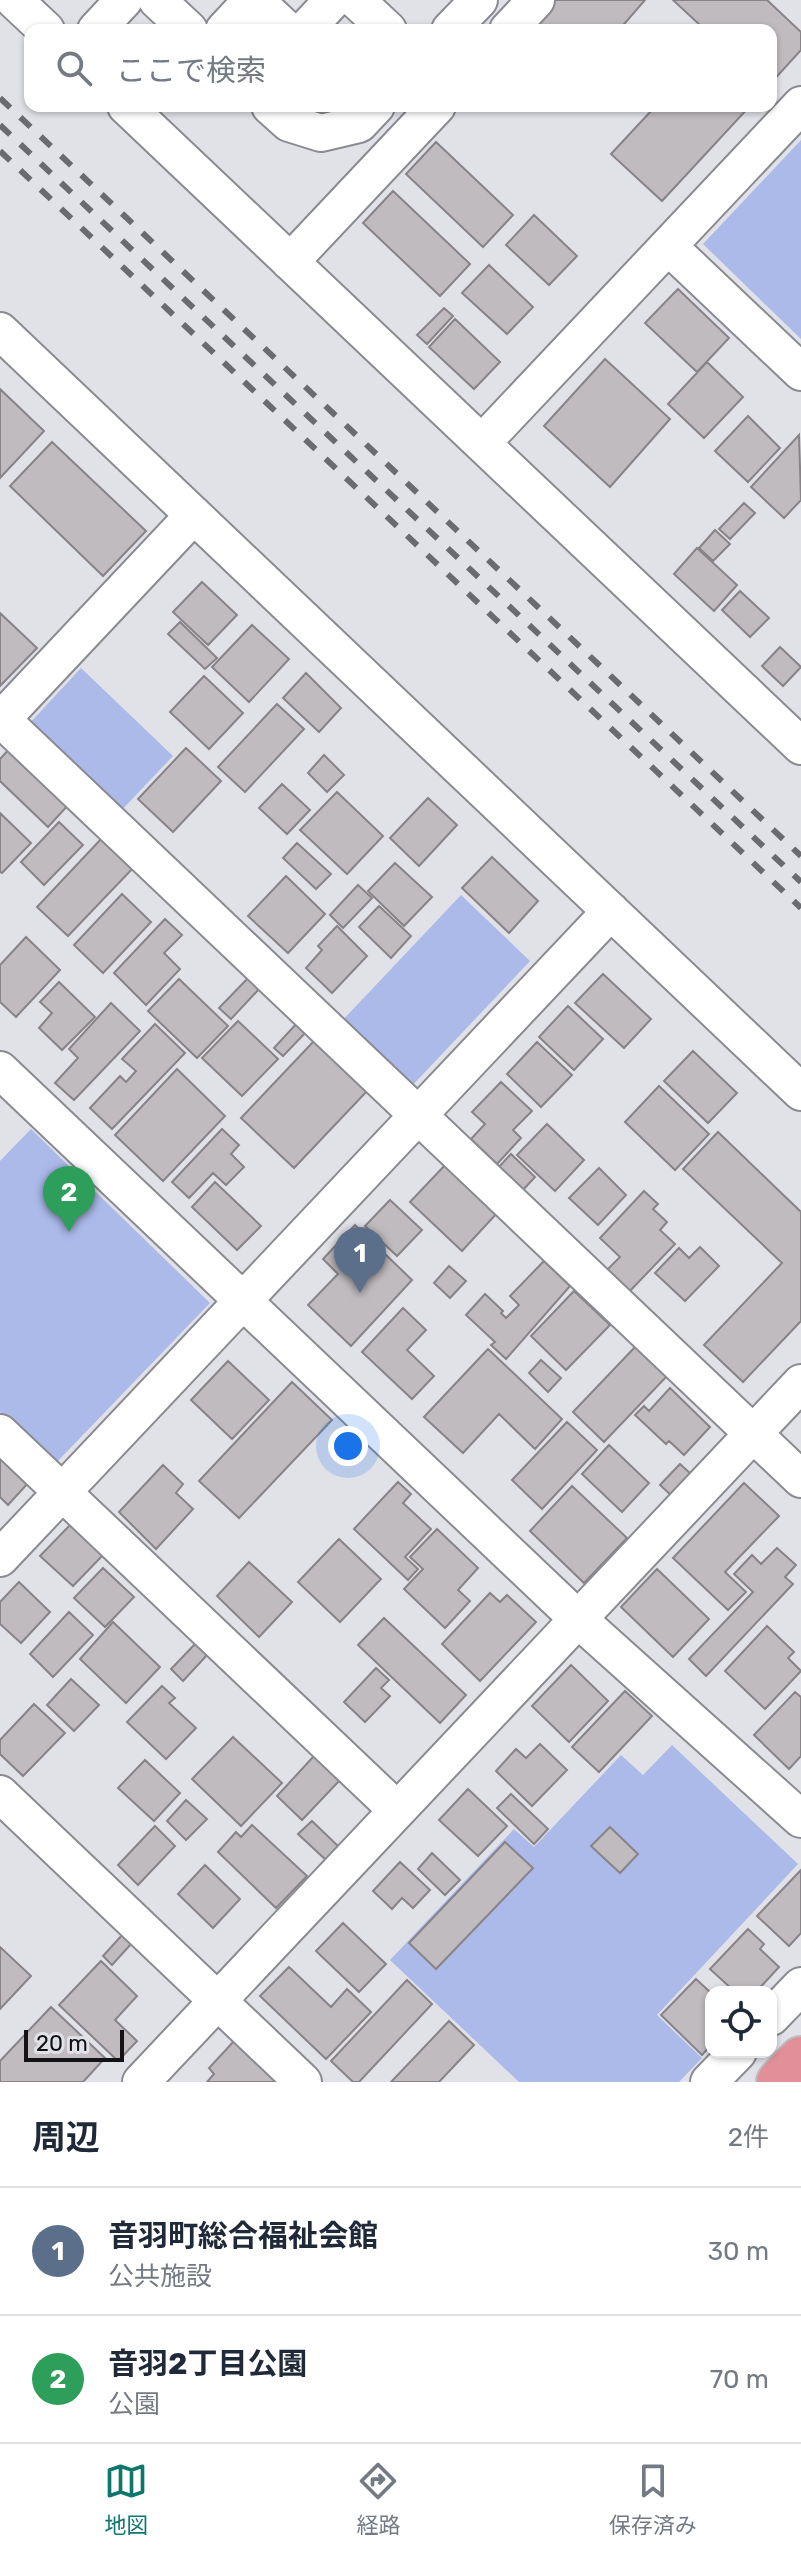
<!DOCTYPE html>
<html lang="ja">
<meta charset="utf-8">
<style>
:root{--surface:#fff;--page:#f2f2f3;--text:#1f2937;--muted:#747a83;--line:#e0e1e3;--accent:#0f766e}
body{margin:0;font-family:Rubik,"Noto Sans JP",sans-serif;background:var(--page);color:var(--text)}
.controls{position:absolute;right:24px;bottom:24px;display:grid;overflow:hidden;border-radius:16px;box-shadow:0 2px 6px #0004}
.controls button{width:72px;height:72px;display:grid;place-items:center;padding:0;border:0;border-bottom:2px solid var(--line);background:var(--surface);color:var(--text);font:40px sans-serif}
.scale{position:absolute;left:24px;bottom:20px;width:100px;box-sizing:border-box;padding-left:8px;border:4px solid #131315;border-top:0;font-size:22px;line-height:28px;white-space:nowrap;color:#131315;-webkit-text-stroke:6px #e1e2e8;paint-order:stroke}
.you{position:absolute;left:348px;top:1446px;width:28px;height:28px;margin:-20px;border:6px solid #fff;border-radius:50%;background:#1a73e8;box-shadow:0 0 0 12px #1a73e833}
.badge{display:grid;place-items:center;width:52px;height:52px;border-radius:50%;background:var(--accent);color:#fff;font-size:26px;font-weight:700}
.pin{position:absolute;translate:-50% -66px;filter:drop-shadow(0 2px 4px #0008)}
.pin::after{content:'';position:absolute;top:42px;width:28px;height:24px;background:inherit;clip-path:polygon(0 0,100% 0,50% 100%)}
.list{margin:0;padding:0;list-style:none}
h2{display:flex;justify-content:space-between;align-items:center;height:104px;margin:0;padding:0 32px;font-size:34px}
h2 small{font-size:26px;font-weight:400;color:var(--muted)}
.list li{display:grid;grid-template-columns:52px 1fr auto;gap:24px;align-items:center;box-sizing:border-box;height:128px;padding:0 32px;border-top:2px solid var(--line)}
.list b{display:block;font-size:30px;white-space:nowrap}
.list p{margin:0;font-size:26px;white-space:nowrap;color:var(--muted)}
.list em{font-size:26px;font-style:normal;color:var(--muted)}
.icon{flex:none;width:44px;height:44px;fill:none;stroke:currentColor;stroke-width:2;stroke-linecap:round;stroke-linejoin:round}
.map{position:relative;flex:none;width:801px;height:2082px;overflow:hidden}
.search{position:absolute;background:var(--surface);box-shadow:0 2px 6px #0004;left:24px;right:24px;top:24px;height:88px;display:flex;align-items:center;gap:20px;box-sizing:border-box;padding:0 28px;border-radius:16px;color:var(--muted);font-size:30px}
.sheet{height:360px;background:var(--surface)}
nav{display:flex;justify-content:space-around;align-items:center;box-sizing:border-box;height:112px;border-top:2px solid var(--line);background:var(--surface);font-size:22px;color:var(--muted)}
nav a{display:grid;justify-items:center;gap:4px}
nav .on{color:var(--accent)}
.map>svg:first-child{display:block}
.green{fill:#acbaea}
.building{fill:#c0bbbf;stroke:#878387;stroke-width:2}
.lines{fill:none;stroke-linecap:round;stroke-linejoin:round}
.minor-casing{stroke:#898b90;stroke-width:40}
.highway-casing{stroke:#bdbdbd;stroke-width:48}
.minor{stroke:#fff;stroke-width:36}
.highway{stroke:#e18f99;stroke-width:44}
.rail{stroke:#6b6b6f;stroke-width:6;stroke-dasharray:14 14;stroke-linecap:butt}
</style>
<div class="map">
<svg width="801" height="2082" viewBox="0 0 801 2082">
<rect width="100%" height="100%" fill="#e1e2e8"/>
<path class="green" d="M 801,140 L 801,339 L 703,244 Z
M 81,668 L 173,756 L 120,812 L 28,725 Z
M 461,895 L 530,961 L 409,1089 L 340,1023 Z
M 31,1129 L 210,1303 L 54,1465 L 0,1412 L 0,1161 Z
M 672,1745 L 798,1864 L 657,2015 L 702,2058 L 679,2082 L 519,2082 L 390,1960 L 514,1829 L 534,1847 L 621,1755 L 643,1775 Z"/>
<path class="building" d="M 554,0 L 645,0 L 619,30 L 526,30 Z
M 673,0 L 767,0 L 801,32 L 801,50 L 771,83 L 771,30 L 697,30 L 701,26 Z
M 648,106 L 750,106 L 662,201 L 611,154 L 652,110 Z
M 436,142 L 513,215 L 483,247 L 406,174 Z
M 393,191 L 470,264 L 440,296 L 363,223 Z
M 534,215 L 577,256 L 549,285 L 506,245 Z
M 489,265 L 533,307 L 507,334 L 462,293 Z
M 678,289 L 729,338 L 697,372 L 645,323 Z
M 444,308 L 453,316 L 427,344 L 417,335 Z
M 455,319 L 500,362 L 474,389 L 429,347 Z
M 605,359 L 670,419 L 610,487 L 544,426 Z
M 707,362 L 743,397 L 704,438 L 668,404 Z
M 0,389 L 44,431 L 0,478 Z
M 748,416 L 780,448 L 748,482 L 715,451 Z
M 799,435 L 801,500 L 784,518 L 751,487 Z
M 52,442 L 146,531 L 103,576 L 10,486 Z
M 744,503 L 755,513 L 730,539 L 719,529 Z
M 715,530 L 730,544 L 713,561 L 699,548 Z
M 697,548 L 737,585 L 714,611 L 674,574 Z
M 202,582 L 237,615 L 208,645 L 173,612 Z
M 740,591 L 769,618 L 750,637 L 722,610 Z
M 0,613 L 37,648 L 0,686 Z
M 180,622 L 217,658 L 205,669 L 168,634 Z
M 252,625 L 289,659 L 249,702 L 212,667 Z
M 780,647 L 801,667 L 783,686 L 762,666 Z
M 306,673 L 341,708 L 319,732 L 283,698 Z
M 204,676 L 243,713 L 209,749 L 170,712 Z
M 277,704 L 304,729 L 245,792 L 218,767 Z
M 11,747 L 70,803 L 48,827 L 0,781 L 0,759 Z
M 186,748 L 221,781 L 173,832 L 138,799 Z
M 324,755 L 344,775 L 327,792 L 308,773 Z
M 282,784 L 310,810 L 287,834 L 259,808 Z
M 337,792 L 383,836 L 347,874 L 300,830 Z
M 428,798 L 457,825 L 419,866 L 390,838 Z
M 0,813 L 31,843 L 2,873 L 0,872 Z
M 59,822 L 83,845 L 44,885 L 21,862 Z
M 103,837 L 135,866 L 68,936 L 37,907 Z
M 297,843 L 331,874 L 316,889 L 283,858 Z
M 492,857 L 538,901 L 509,933 L 462,888 Z
M 395,863 L 432,897 L 404,926 L 368,891 Z
M 286,876 L 325,914 L 288,953 L 248,916 Z
M 358,885 L 372,898 L 343,928 L 330,915 Z
M 122,894 L 151,922 L 103,973 L 74,945 Z
M 379,906 L 411,936 L 391,958 L 359,927 Z
M 165,919 L 182,935 L 164,953 L 180,969 L 146,1005 L 114,973 Z
M 337,926 L 367,956 L 332,993 L 306,968 L 322,950 L 318,946 Z
M 26,937 L 60,970 L 16,1017 L 0,1002 L 0,965 Z
M 603,974 L 651,1019 L 624,1048 L 575,1003 Z
M 250,976 L 261,987 L 231,1019 L 219,1008 Z
M 179,979 L 228,1026 L 197,1058 L 148,1011 Z
M 59,982 L 95,1017 L 62,1050 L 39,1028 L 52,1013 L 40,1002 Z
M 111,1003 L 140,1031 L 74,1100 L 55,1083 L 78,1058 L 69,1049 Z
M 568,1006 L 603,1039 L 574,1070 L 539,1037 Z
M 238,1021 L 278,1059 L 242,1096 L 202,1058 Z
M 299,1021 L 308,1030 L 283,1056 L 274,1048 Z
M 155,1024 L 185,1053 L 112,1129 L 90,1108 L 120,1076 L 126,1082 L 136,1071 L 122,1059 Z
M 315,1040 L 368,1090 L 294,1168 L 241,1118 Z
M 537,1042 L 572,1075 L 541,1107 L 507,1074 Z
M 693,1051 L 737,1093 L 708,1123 L 664,1081 Z
M 177,1069 L 225,1116 L 163,1181 L 115,1135 Z
M 501,1082 L 532,1111 L 513,1130 L 521,1138 L 497,1164 L 471,1139 L 485,1124 L 472,1112 Z
M 659,1086 L 709,1134 L 675,1170 L 625,1122 Z
M 547,1124 L 584,1160 L 555,1191 L 517,1155 Z
M 222,1129 L 239,1145 L 231,1154 L 244,1167 L 226,1185 L 213,1173 L 189,1198 L 172,1182 Z
M 718,1132 L 801,1212 L 801,1321 L 743,1382 L 704,1345 L 782,1263 L 683,1169 Z
M 511,1154 L 535,1177 L 522,1191 L 498,1168 Z
M 447,1163 L 498,1212 L 462,1251 L 410,1202 Z
M 599,1168 L 626,1195 L 598,1225 L 569,1198 Z
M 215,1182 L 261,1226 L 237,1250 L 192,1207 Z
M 644,1191 L 658,1204 L 653,1209 L 667,1222 L 660,1230 L 675,1244 L 628,1293 L 605,1272 L 620,1257 L 600,1238 Z
M 390,1200 L 422,1230 L 397,1256 L 365,1226 Z
M 355,1225 L 412,1280 L 351,1346 L 308,1305 L 338,1274 L 323,1259 Z
M 700,1247 L 719,1266 L 685,1301 L 655,1273 L 679,1248 L 689,1258 Z
M 544,1261 L 570,1286 L 506,1359 L 491,1345 L 495,1342 L 466,1315 L 485,1294 L 503,1311 L 501,1313 L 506,1318 L 519,1305 L 510,1296 Z
M 449,1266 L 466,1281 L 450,1298 L 434,1283 Z
M 574,1291 L 610,1325 L 566,1370 L 531,1336 Z
M 403,1308 L 426,1330 L 407,1350 L 434,1376 L 412,1399 L 362,1352 Z
M 636,1346 L 667,1376 L 604,1442 L 573,1412 Z
M 488,1349 L 562,1419 L 535,1449 L 499,1414 L 463,1453 L 424,1417 Z
M 541,1360 L 561,1378 L 548,1392 L 529,1373 Z
M 228,1361 L 269,1400 L 232,1439 L 191,1400 Z
M 292,1382 L 332,1420 L 239,1518 L 199,1481 Z
M 670,1388 L 710,1427 L 684,1455 L 669,1441 L 666,1444 L 635,1415 L 644,1406 L 649,1411 Z
M 567,1422 L 597,1450 L 542,1509 L 512,1480 Z
M 609,1445 L 649,1483 L 622,1512 L 582,1474 Z
M 0,1454 L 29,1482 L 8,1505 L 0,1497 Z
M 680,1464 L 692,1475 L 672,1496 L 660,1485 Z
M 163,1465 L 183,1484 L 176,1493 L 193,1509 L 156,1549 L 119,1512 Z
M 398,1482 L 411,1494 L 403,1503 L 431,1529 L 405,1557 L 418,1569 L 408,1580 L 354,1529 Z
M 744,1483 L 779,1516 L 725,1572 L 746,1592 L 728,1610 L 673,1558 Z
M 572,1486 L 627,1538 L 584,1583 L 530,1531 Z
M 72,1523 L 104,1554 L 73,1586 L 40,1556 Z
M 437,1529 L 478,1568 L 458,1590 L 470,1601 L 445,1628 L 404,1589 L 423,1569 L 410,1557 Z
M 339,1539 L 381,1579 L 340,1622 L 298,1582 Z
M 777,1548 L 796,1565 L 785,1577 L 793,1584 L 706,1676 L 689,1659 L 753,1592 L 734,1574 L 752,1555 L 761,1564 Z
M 249,1562 L 292,1602 L 259,1637 L 217,1596 Z
M 103,1568 L 134,1597 L 105,1627 L 74,1598 Z
M 657,1569 L 709,1619 L 673,1657 L 621,1607 Z
M 19,1582 L 50,1612 L 21,1643 L 0,1624 L 0,1602 Z
M 490,1593 L 500,1602 L 507,1595 L 536,1622 L 480,1681 L 442,1644 Z
M 69,1612 L 93,1635 L 53,1677 L 30,1654 Z
M 384,1618 L 466,1695 L 440,1723 L 358,1645 Z
M 113,1622 L 160,1667 L 126,1703 L 80,1659 Z
M 767,1626 L 794,1652 L 788,1658 L 801,1671 L 765,1709 L 725,1671 Z
M 196,1643 L 208,1654 L 183,1681 L 171,1669 Z
M 571,1665 L 608,1701 L 569,1742 L 532,1706 Z
M 376,1668 L 389,1680 L 381,1688 L 390,1696 L 365,1722 L 344,1702 Z
M 71,1679 L 99,1705 L 74,1731 L 47,1705 Z
M 162,1686 L 175,1698 L 169,1703 L 196,1728 L 166,1759 L 127,1722 Z
M 625,1691 L 652,1716 L 599,1772 L 572,1747 Z
M 795,1692 L 801,1697 L 801,1756 L 789,1769 L 754,1735 Z
M 34,1704 L 65,1733 L 23,1776 L 0,1754 L 0,1740 Z
M 233,1737 L 282,1783 L 241,1826 L 192,1779 Z
M 540,1744 L 567,1770 L 532,1806 L 496,1771 L 516,1749 L 526,1758 Z
M 314,1756 L 340,1780 L 302,1820 L 277,1796 Z
M 145,1760 L 180,1793 L 154,1821 L 118,1788 Z
M 468,1789 L 507,1826 L 478,1856 L 439,1820 Z
M 511,1794 L 548,1829 L 534,1844 L 497,1808 Z
M 186,1800 L 207,1819 L 186,1840 L 167,1821 Z
M 312,1821 L 339,1847 L 326,1860 L 298,1834 Z
M 252,1825 L 307,1876 L 276,1908 L 218,1852 L 236,1832 L 241,1837 Z
M 155,1826 L 175,1846 L 138,1885 L 118,1865 Z
M 610,1827 L 638,1854 L 620,1873 L 591,1846 Z
M 505,1842 L 533,1868 L 436,1969 L 409,1943 Z
M 432,1853 L 460,1880 L 445,1895 L 418,1869 Z
M 400,1862 L 430,1890 L 413,1908 L 402,1898 L 392,1909 L 373,1891 Z
M 205,1865 L 240,1899 L 213,1928 L 178,1894 Z
M 801,1870 L 801,1933 L 789,1946 L 757,1916 Z
M 343,1923 L 386,1964 L 359,1992 L 316,1951 Z
M 748,1929 L 764,1944 L 760,1949 L 779,1967 L 756,1992 L 735,1992 L 710,1969 Z
M 123,1934 L 132,1943 L 112,1965 L 103,1956 Z
M 0,1947 L 31,1976 L 0,2009 Z
M 101,1961 L 137,1996 L 115,2020 L 137,2041 L 118,2061 L 59,2005 Z
M 289,1967 L 331,2007 L 347,1989 L 371,2012 L 326,2059 L 260,1996 Z
M 696,1979 L 711,1993 L 711,2045 L 702,2055 L 661,2015 Z
M 407,1980 L 432,2004 L 359,2082 L 353,2082 L 331,2061 Z
M 51,2007 L 105,2058 L 83,2082 L 0,2082 L 0,2061 Z
M 449,2021 L 474,2045 L 439,2082 L 391,2082 Z
M 235,2040 L 279,2082 L 207,2082 L 214,2074 L 209,2068 Z"/>
<g class="lines">
<defs>
<path id="minor" d="M 14,0 L 46,30
M 157,0 L 189,30
M 255,0 L 287,30
M 356,0 L 388,30
M 96,30 L 124,0
M 224,30 L 252,0
M 305,30 L 333,0
M 450,30 L 479,0
M 508,30 L 536,0
M 126,106 L 801,746
M 270,106 L 289,123 L 321,133 L 359,124 L 376,106
M 668,246 L 801,372
M 290,262 L 437,106
M 0,331 L 801,1092
M 482,443 L 801,105
M 0,718 L 801,1479
M 0,721 L 194,515
M 0,1070 L 578,1619 L 801,1819
M 0,1433 L 397,1810
M 0,1558 L 611,911
M 0,1794 L 303,2082
M 771,2017 L 801,1986
M 141,2082 L 801,1383
M 709,2082 L 738,2052"/>
<path id="highway" d="M 779,2082 L 801,2059"/>
</defs>
<use href="#minor" class="minor-casing"/>
<use href="#highway" class="highway-casing"/>
<use href="#minor" class="minor"/>
<use href="#highway" class="highway"/>
<path class="rail" d="M 0,98 L 801,856
M 0,125 L 801,882
M 0,151 L 801,908"/>
</g>
</svg>
<div class="controls">
<button><svg class="icon" aria-label="locate" viewBox="0 0 24 24"><circle cx="12" cy="12" r="6"/><path d="M12 2v4M12 18v4M2 12h4M18 12h4"/></svg></button>
</div>
<div class="scale">20 m</div>
<div class="you"></div>
<div class="pin badge" style="left:360px;top:1293px;background:#5c6f8a">1</div>
<div class="pin badge" style="left:69px;top:1232px;background:#2e9e5b">2</div>
<div class="search"><svg class="icon" aria-label="search" viewBox="0 0 24 24"><circle cx="10" cy="10" r="6"/><path d="M15 15l6 6"/></svg>ここで検索</div>
</div>
<section class="sheet">
<h2>周辺<small>2件</small></h2>
<ul class="list">
<li><span class="badge" style="background:#5c6f8a">1</span><div><b>音羽町総合福祉会館</b><p>公共施設</p></div><em>30 m</em></li>
<li><span class="badge" style="background:#2e9e5b">2</span><div><b>音羽2丁目公園</b><p>公園</p></div><em>70 m</em></li>
</ul>
</section>
<nav>
<a class="on"><svg class="icon" aria-label="map" viewBox="0 0 24 24"><path d="M3 6l6-2 6 2 6-2v14l-6 2-6-2-6 2zM9 4v14M15 6v14"/></svg>地図</a>
<a><svg class="icon" aria-label="directions" viewBox="0 0 24 24"><path d="M12 3l9 9-9 9-9-9zM9 14v-3h6M13 9l2 2-2 2"/></svg>経路</a>
<a><svg class="icon" aria-label="saved" viewBox="0 0 24 24"><path d="M7 4h10v16l-5-4-5 4z"/></svg>保存済み</a>
</nav>
